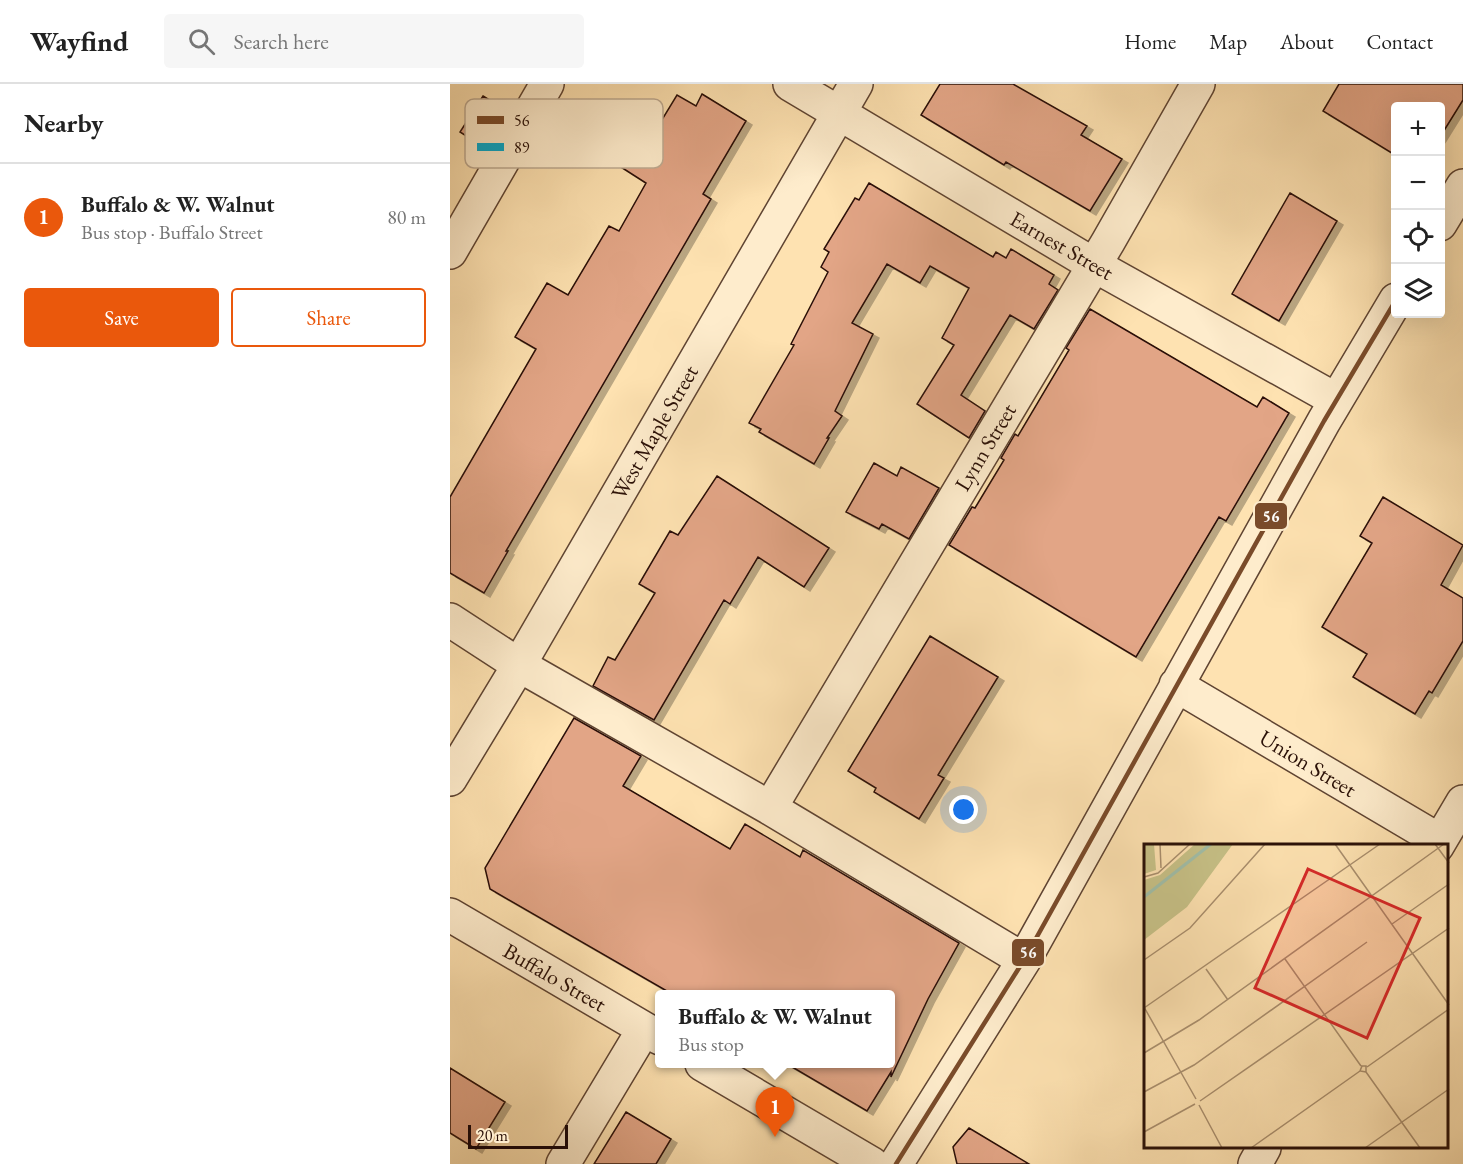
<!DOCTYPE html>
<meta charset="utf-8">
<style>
:root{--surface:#fff;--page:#f6f6f6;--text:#222;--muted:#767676;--line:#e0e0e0;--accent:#ea580c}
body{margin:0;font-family:"EB Garamond",serif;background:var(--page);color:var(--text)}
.controls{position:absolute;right:18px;top:18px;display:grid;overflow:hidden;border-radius:6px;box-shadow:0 6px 24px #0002}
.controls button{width:54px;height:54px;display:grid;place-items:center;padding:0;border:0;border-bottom:2px solid var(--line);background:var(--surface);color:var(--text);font:30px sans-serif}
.scale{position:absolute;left:18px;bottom:15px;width:100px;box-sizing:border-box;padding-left:6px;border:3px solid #2a1007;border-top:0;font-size:16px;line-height:21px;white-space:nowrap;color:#2a1007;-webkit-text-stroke:4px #feeccc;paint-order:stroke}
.you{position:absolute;left:514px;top:726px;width:21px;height:21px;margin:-15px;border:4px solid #fff;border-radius:50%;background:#1a73e8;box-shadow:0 0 0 9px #1a73e833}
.badge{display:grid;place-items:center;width:39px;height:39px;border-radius:50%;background:var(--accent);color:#fff;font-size:20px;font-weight:700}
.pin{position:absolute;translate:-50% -50px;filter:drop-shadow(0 2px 3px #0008)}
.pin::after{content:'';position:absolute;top:32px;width:21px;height:18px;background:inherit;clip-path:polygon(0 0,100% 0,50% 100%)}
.popup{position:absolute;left:205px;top:906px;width:240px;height:78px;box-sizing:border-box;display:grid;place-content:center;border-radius:6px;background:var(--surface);filter:drop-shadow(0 2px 4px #0005);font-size:20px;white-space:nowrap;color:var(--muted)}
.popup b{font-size:22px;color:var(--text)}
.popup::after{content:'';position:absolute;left:50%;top:100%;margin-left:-12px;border:12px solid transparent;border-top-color:var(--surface)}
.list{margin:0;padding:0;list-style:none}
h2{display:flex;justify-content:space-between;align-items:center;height:78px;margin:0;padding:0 24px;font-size:26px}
h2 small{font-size:20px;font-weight:400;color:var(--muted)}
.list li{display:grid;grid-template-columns:39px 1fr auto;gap:18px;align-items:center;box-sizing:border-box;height:108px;padding:0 24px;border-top:2px solid var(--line)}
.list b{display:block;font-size:22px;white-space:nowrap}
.list p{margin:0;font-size:20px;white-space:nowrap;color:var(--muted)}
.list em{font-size:20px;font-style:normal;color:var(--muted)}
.actions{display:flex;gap:12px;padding:18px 24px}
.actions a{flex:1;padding:14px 0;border:2px solid var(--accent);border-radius:6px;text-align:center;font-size:21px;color:var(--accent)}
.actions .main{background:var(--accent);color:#fff}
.icon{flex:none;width:33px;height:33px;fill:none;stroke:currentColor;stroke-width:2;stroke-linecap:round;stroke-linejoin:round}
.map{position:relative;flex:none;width:1013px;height:1080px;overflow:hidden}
header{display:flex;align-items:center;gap:36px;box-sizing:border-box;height:84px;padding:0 30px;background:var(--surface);border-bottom:2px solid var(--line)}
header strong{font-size:28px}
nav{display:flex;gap:33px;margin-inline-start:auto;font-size:21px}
.search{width:420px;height:54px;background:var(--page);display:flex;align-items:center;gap:15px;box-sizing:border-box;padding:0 21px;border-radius:6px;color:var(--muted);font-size:22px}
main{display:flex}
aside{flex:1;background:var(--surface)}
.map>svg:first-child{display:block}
.building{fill:#e2a586;stroke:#2a1007;stroke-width:1.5;filter:url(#shadow)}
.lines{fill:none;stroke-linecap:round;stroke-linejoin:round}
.minor-casing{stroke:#5f4432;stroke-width:36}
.minor{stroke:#feeccc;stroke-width:33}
.bus-1-casing{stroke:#feeccc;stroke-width:9}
.bus-1{stroke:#7a4b2a;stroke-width:4.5}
.labels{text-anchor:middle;stroke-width:4.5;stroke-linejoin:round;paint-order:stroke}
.street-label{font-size:22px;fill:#2a1007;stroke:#feeccc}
.inset-river{fill:none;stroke:#a0bea8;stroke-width:3}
.inset-road{fill:none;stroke:#a98e6d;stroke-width:1.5}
.view{fill:#d62828;fill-opacity:0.15;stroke:#d62828;stroke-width:3}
.inset-edge{fill:none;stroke:#2a1007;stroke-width:3}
.key{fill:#feeccc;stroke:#beaa91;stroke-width:1.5}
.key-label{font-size:16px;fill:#2a1007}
.line-badge{stroke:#feeccc;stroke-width:2}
.badge-label{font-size:16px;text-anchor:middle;font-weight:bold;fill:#fff}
</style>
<header>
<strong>Wayfind</strong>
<div class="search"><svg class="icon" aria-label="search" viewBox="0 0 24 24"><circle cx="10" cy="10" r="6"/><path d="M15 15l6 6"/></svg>Search here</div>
<nav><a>Home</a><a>Map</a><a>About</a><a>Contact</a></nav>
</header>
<main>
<aside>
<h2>Nearby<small></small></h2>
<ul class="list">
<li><span class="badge">1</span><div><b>Buffalo &amp; W. Walnut</b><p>Bus stop · Buffalo Street</p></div><em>80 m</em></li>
</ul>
<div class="actions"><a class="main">Save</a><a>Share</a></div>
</aside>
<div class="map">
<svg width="1013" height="1080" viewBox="0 0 1013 1080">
<defs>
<filter id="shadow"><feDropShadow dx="6" dy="4" stdDeviation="0" flood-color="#0004"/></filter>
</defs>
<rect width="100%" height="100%" fill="#fee2b1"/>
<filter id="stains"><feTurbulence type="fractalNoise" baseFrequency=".00333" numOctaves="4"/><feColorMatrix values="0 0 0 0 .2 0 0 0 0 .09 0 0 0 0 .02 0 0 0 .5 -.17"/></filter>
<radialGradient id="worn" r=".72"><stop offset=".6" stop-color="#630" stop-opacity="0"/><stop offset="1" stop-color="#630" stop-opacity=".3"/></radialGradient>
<path class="building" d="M 490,0 L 563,0 L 637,42 L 631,51 L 672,75 L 640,127 L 556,78 L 554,81 L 471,31 Z
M 889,0 L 1013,0 L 1013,16 L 990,53 L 990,22 L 945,22 L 945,71 L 873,27 Z
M 252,10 L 296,37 L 253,110 L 261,115 L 56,467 L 58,467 L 34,509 L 0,489 L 0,413 L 86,265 L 65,253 L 97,199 L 118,211 L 159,142 L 169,147 L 196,99 L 149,69 L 162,48 L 157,45 L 172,21 L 207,44 L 227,11 L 246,22 Z
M 33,12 L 59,28 L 38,66 L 10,48 Z
M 419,99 L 543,173 L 546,168 L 556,174 L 561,165 L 604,191 L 599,200 L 608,206 L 584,245 L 560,231 L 511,311 L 535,327 L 519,354 L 467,320 L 504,261 L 492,254 L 519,204 L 480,182 L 470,199 L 437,180 L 402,239 L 423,250 L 385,327 L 392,332 L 377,354 L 379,354 L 364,380 L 309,348 L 311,345 L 299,339 L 344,261 L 341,260 L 378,188 L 371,183 L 379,168 L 374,165 L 405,114 L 409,116 Z
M 840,109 L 887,137 L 829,237 L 782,210 Z
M 640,225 L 807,323 L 813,313 L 839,329 L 776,437 L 769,433 L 686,573 L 499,461 L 522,423 L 525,424 L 554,376 L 551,374 L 565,350 L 568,352 L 619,266 L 616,264 Z
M 424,379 L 447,392 L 451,383 L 489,404 L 459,455 L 432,440 L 429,445 L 396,428 Z
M 267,392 L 379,464 L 354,503 L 308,473 L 280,520 L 274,516 L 204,636 L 143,602 L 158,573 L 165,576 L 205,509 L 189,500 L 220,447 L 228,451 Z
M 933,413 L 1013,461 L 991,501 L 1013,514 L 1013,557 L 982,609 L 979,607 L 965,630 L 903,593 L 917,570 L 872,543 L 922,459 L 910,452 Z
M 480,552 L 548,593 L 488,691 L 494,694 L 469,735 L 424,708 L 426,704 L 398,687 Z
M 124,634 L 191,672 L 173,702 L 280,765 L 295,740 L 350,773 L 353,766 L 509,859 L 478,915 L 441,993 L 441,988 L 417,1027 L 337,980 L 441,980 L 441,910 L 222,910 L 40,805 L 35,784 Z
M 0,984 L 55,1018 L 26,1065 L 0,1049 Z
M 176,1028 L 221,1055 L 206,1080 L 144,1080 Z
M 519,1044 L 579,1080 L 507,1080 L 503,1063 Z"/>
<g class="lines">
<defs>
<path id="minor" d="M 340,0 L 644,181 L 886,316
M 990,140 L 1013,102
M 0,168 L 97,0
M 0,536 L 69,581 L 320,724 L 574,876
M 726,601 L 990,757
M 0,695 L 69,581 L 406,0
M 320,724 L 658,158 L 748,0
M 987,762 L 1013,718
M 0,831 L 210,954
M 252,980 L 422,1080
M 113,1080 L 194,945
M 446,1080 L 574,876 L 874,337 L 946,216
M 805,1080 L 814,1064"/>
</defs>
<use href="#minor" class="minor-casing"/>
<use href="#minor" class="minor"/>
<defs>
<path id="bus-1" d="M 446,1080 L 574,876 L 874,337 L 946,216"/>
</defs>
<use href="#bus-1" class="bus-1-casing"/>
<use href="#bus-1" class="bus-1"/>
</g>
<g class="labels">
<g class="street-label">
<text transform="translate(612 161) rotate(30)" y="8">Earnest Street</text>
<text transform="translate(204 348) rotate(-60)" y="8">West Maple Street</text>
<text transform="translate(535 363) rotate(-59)" y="8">Lynn Street</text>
<text transform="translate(858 679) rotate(31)" y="8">Union Street</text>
<text transform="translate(105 893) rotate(30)" y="8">Buffalo Street</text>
</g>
</g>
<g transform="translate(694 760)">
<rect width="304" height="304" fill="#fee2b1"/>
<path d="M 0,0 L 10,0 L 12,26 L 0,30 ZM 51,0 L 89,0 L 43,63 L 0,96 L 0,36 L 16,31 Z" fill="#c7c187"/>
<path class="inset-river" d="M 0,53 L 67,0"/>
<path class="inset-road" d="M 16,0 L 17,24M 191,0 L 305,161M 291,0 L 305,19M 0,33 L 14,29 L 46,0M 248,80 L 305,40M 141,115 L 217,222M 0,116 L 46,84 L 121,0M 62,125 L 84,156M 0,163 L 52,255M 0,164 L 236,0M 0,209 L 55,176 L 300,0M 223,223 L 305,165M 222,228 L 222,222 L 218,222 L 216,227 L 222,228 L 276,304M 0,248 L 50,221 L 223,98M 56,257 L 305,84M 55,261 L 78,304M 0,288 L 51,260M 107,304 L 216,227M 221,304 L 305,245"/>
<path class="view" d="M 164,25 L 276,74 L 223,194 L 111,144 Z"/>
<rect width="304" height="304" class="inset-edge"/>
</g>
<rect x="15" y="15" width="198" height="69" rx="9" class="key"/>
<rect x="27" y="32" width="27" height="8" fill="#7a4b2a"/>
<rect x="27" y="59" width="27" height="8" fill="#00a9ce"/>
<g class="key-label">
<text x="64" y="42">56</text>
<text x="64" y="69">89</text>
</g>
<g class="line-badge">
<rect x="804" y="418" width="34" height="28" rx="6" fill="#7a4b2a"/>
<rect x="561" y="854" width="34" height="29" rx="6" fill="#7a4b2a"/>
</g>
<g class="badge-label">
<text x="821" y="438">56</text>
<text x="578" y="874">56</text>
</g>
<rect width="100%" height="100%" filter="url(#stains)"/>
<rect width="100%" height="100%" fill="url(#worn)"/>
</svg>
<div class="controls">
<button>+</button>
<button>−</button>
<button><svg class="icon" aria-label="locate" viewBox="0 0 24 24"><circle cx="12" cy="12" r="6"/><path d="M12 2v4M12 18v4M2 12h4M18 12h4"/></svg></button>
<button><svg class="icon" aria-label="layers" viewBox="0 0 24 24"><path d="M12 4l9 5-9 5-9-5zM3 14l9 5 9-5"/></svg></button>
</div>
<div class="scale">20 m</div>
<div class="you"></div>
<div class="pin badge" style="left:325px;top:1053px">1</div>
<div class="popup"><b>Buffalo &amp; W. Walnut</b>Bus stop</div>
</div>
</main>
